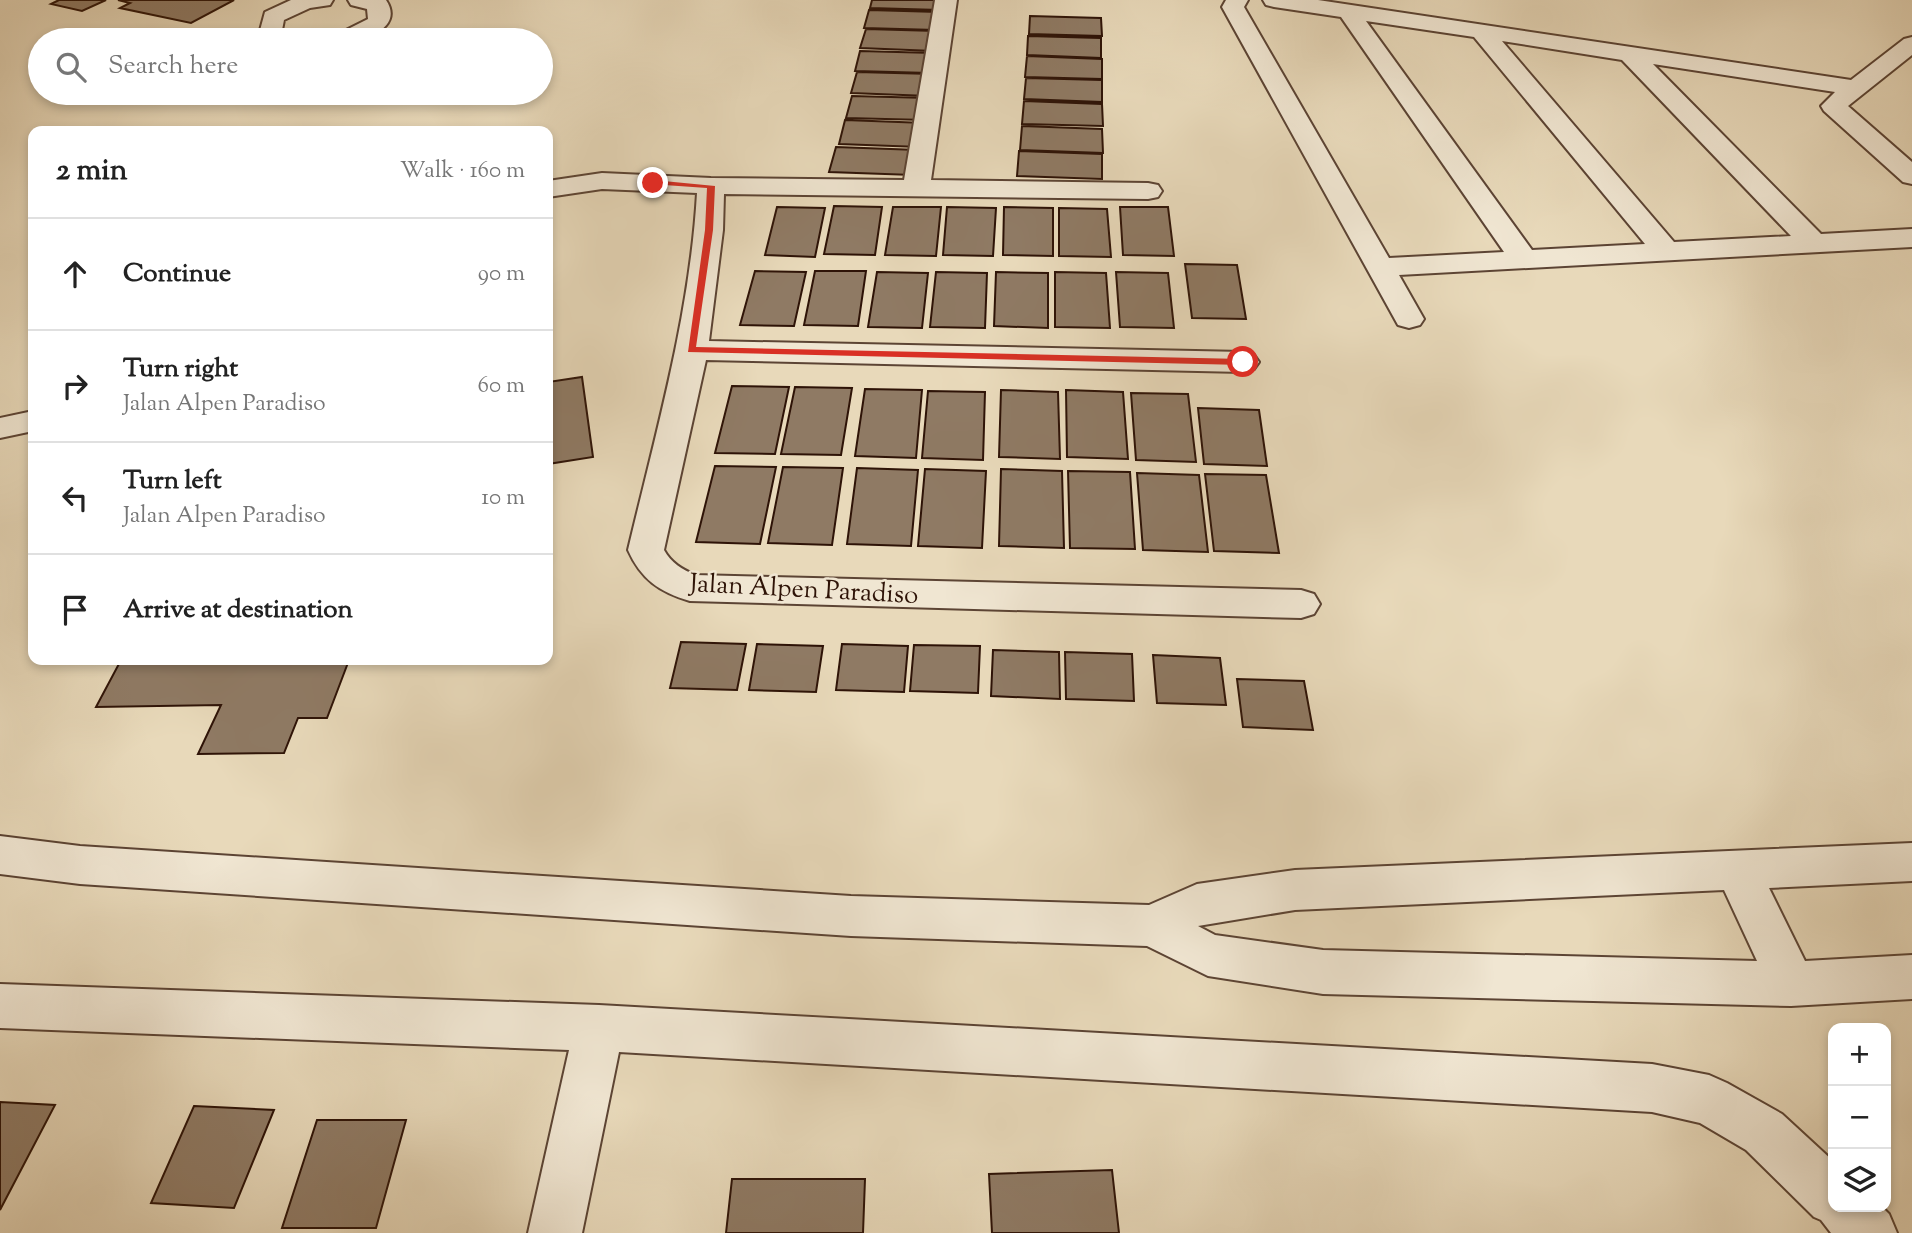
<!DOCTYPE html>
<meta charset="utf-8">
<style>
:root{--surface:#fff;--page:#f6f6f6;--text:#222;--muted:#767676;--line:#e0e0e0}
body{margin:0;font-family:"Sorts Mill Goudy",serif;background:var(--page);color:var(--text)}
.controls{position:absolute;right:21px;bottom:21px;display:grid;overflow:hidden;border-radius:14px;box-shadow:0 4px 10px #0003}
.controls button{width:63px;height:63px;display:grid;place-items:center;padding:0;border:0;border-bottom:2px solid var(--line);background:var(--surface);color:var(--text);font:35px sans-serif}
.stop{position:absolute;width:21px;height:21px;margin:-16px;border:5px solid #d93025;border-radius:50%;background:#fff}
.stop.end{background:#d93025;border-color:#fff;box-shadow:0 2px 7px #0008}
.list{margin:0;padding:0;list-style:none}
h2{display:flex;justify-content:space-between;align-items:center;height:91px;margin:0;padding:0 28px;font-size:30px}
h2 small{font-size:23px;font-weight:400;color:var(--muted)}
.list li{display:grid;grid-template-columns:46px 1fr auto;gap:21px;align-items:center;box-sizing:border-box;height:112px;padding:0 28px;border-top:2px solid var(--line)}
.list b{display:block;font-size:26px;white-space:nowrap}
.list p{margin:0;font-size:23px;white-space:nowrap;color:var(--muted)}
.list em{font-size:23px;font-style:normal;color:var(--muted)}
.icon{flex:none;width:38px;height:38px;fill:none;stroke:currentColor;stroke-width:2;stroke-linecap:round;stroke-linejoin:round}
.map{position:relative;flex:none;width:1912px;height:1233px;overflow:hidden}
.search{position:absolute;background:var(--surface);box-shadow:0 4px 10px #0003;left:28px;top:28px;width:525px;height:77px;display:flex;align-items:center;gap:18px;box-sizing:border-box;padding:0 24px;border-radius:38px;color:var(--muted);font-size:26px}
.panel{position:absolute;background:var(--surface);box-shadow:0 4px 10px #0003;left:28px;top:126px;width:525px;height:539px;border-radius:14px}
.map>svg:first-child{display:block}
.building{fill:#8f7a64;stroke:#2e1307;stroke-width:2}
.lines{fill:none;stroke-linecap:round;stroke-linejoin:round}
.minor-casing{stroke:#5c4434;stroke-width:4}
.minor{fill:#f0e6d2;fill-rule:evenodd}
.route{fill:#d93025}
.labels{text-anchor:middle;stroke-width:5;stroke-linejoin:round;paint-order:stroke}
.street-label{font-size:26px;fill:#2e1307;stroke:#f0e6d2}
</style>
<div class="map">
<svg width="1912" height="1233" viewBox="0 0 1912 1233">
<rect width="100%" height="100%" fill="#e8d9ba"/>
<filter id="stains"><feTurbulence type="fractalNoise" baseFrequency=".00286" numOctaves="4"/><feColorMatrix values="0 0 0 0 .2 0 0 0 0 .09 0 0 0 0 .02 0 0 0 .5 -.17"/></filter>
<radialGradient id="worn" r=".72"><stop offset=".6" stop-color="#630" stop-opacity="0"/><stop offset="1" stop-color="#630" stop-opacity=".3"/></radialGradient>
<path class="building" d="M 59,0 L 106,0 L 82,11 L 51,4 Z
M 118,0 L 234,0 L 191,23 L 120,8 L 130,3 Z
M 872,0 L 942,0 L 940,10 L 870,8 Z
M 869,10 L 939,12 L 936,30 L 864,28 Z
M 1030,16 L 1101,18 L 1102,36 L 1029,34 Z
M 866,29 L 937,31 L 934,51 L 860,48 Z
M 1028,36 L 1101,38 L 1101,58 L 1027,55 Z
M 860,51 L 934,53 L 930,73 L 855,71 Z
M 1027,56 L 1102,59 L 1102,79 L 1025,77 Z
M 857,72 L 933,74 L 929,96 L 851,93 Z
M 1026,78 L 1102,80 L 1102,102 L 1024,99 Z
M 852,96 L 929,98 L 925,120 L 846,118 Z
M 1024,101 L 1102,104 L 1103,126 L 1022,124 Z
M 845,120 L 925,123 L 920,147 L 839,144 Z
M 1022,126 L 1102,129 L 1103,153 L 1020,150 Z
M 836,147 L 918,150 L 913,175 L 829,172 Z
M 1019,151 L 1102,154 L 1102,179 L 1017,176 Z
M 834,206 L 882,207 L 875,255 L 824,254 Z
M 777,207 L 825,208 L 815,257 L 765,255 Z
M 893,207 L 941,207 L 936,256 L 885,255 Z
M 947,207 L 996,208 L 993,256 L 943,255 Z
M 1004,207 L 1053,208 L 1053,256 L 1003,255 Z
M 1120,207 L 1168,207 L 1174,256 L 1123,255 Z
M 1059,208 L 1107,209 L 1111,257 L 1059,256 Z
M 1185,264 L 1237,265 L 1246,319 L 1192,318 Z
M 755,271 L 806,272 L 794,326 L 740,325 Z
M 815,271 L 866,271 L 858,326 L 804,325 Z
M 877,272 L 928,273 L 922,328 L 868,327 Z
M 936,272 L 987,273 L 985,328 L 930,327 Z
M 996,272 L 1048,273 L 1048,328 L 994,326 Z
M 1055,272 L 1106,273 L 1110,328 L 1055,327 Z
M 1116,272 L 1168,273 L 1174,328 L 1120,327 Z
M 582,377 L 593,457 L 548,464 L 548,382 Z
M 732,386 L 789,387 L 775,454 L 715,453 Z
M 795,387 L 852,388 L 841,455 L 781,454 Z
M 865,389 L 922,390 L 916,458 L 855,456 Z
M 1001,390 L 1058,392 L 1060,459 L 999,457 Z
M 1066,390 L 1123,392 L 1128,459 L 1067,457 Z
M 928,391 L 985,392 L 983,460 L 922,458 Z
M 1131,393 L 1188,394 L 1196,462 L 1136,460 Z
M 1198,408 L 1259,410 L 1267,466 L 1204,464 Z
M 715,466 L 776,467 L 760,544 L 696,542 Z
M 783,467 L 843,468 L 832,545 L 768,543 Z
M 857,468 L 918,470 L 911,546 L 847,544 Z
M 925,469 L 986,471 L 982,548 L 918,546 Z
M 1001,469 L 1062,471 L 1064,548 L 999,546 Z
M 1068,471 L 1130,472 L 1135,549 L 1070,548 Z
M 1137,473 L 1199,475 L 1208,552 L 1143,550 Z
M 1205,474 L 1266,475 L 1279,553 L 1214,551 Z
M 681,642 L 746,644 L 737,690 L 670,688 Z
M 757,644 L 823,646 L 816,692 L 749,690 Z
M 842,644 L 908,646 L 904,692 L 836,690 Z
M 914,645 L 980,646 L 978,693 L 910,691 Z
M 993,650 L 1059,652 L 1060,699 L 991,696 Z
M 1065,652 L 1132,654 L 1134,701 L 1066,699 Z
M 1153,655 L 1220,658 L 1226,705 L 1157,703 Z
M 121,660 L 349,660 L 327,718 L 298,718 L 284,753 L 198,754 L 221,705 L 96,707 Z
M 1237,679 L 1304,681 L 1313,730 L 1243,727 Z
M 0,1102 L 55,1105 L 0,1210 Z
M 194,1106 L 274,1110 L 234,1208 L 151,1203 Z
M 317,1120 L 406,1120 L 376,1228 L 282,1228 Z
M 1112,1170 L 1119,1233 L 992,1233 L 989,1174 Z
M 732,1179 L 865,1179 L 863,1233 L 726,1233 Z"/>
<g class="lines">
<defs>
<path id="minor" d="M 291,0 L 333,0 L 330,5 L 310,8 L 284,20 L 282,30 L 299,35 L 302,40 L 262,39 L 259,34 L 265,12 Z
M 348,0 L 386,0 C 400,21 380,34 362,39 C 349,44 330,40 317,40 L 320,35 L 342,32 L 368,19 L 367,9 L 351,5 Z
M 935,0 L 957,0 L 931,180 L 1148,183 L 1158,185 L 1162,191 L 1158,197 L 1148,199 L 724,194 L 723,230 L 709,341 L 1243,352 L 1254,355 L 1259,362 L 1254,369 L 1243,372 L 706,360 L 664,550 C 671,563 682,569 695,575 L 1301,590 L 1314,594 L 1320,604 L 1314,614 L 1301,618 L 690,601 C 659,592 641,579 628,550 C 656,432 690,315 697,193 L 602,189 L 548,197 L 548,181 L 602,173 L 711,178 L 904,180 Z
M 1226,0 L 1248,0 L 1244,7 L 1389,258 L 1504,252 L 1341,17 L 1274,7 L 1266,5 L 1263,0 L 1318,0 L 1851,80 L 1904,39 L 1912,37 L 1912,55 L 1848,106 L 1912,162 L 1912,184 L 1903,182 L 1824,111 L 1821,106 L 1835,92 L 1653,64 L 1821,234 L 1912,229 L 1912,247 L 1399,275 L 1424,319 L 1420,325 L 1409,328 L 1398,325 L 1222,7 ZM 1366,21 L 1474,37 L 1645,244 L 1532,250 ZM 1502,41 L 1622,60 L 1791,236 L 1674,242 Z
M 33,411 L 33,431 L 0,438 L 0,418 Z
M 0,836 L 80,846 L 851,896 L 1149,905 L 1197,884 L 1295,870 L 1912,843 L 1912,881 L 1769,888 L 1805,961 L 1912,955 L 1912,999 L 1791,1006 L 1323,994 L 1208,976 L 1147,946 L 851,936 L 80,884 L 0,874 ZM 1724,890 L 1757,961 L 1323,950 L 1215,935 L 1198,926 L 1295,910 Z
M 0,984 L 599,1005 L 1652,1064 L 1709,1075 L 1727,1083 L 1782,1114 L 1833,1161 L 1833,1207 L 1882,1207 L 1889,1214 L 1897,1233 L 1831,1233 L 1821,1220 L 1814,1217 L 1746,1150 L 1700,1123 L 1652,1112 L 619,1052 L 582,1233 L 528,1233 L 569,1050 L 0,1028 Z"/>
</defs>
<use href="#minor" class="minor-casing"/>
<use href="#minor" class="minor"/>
</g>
<path class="route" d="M 653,180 L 715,186 L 713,230 L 696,347 L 1243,359 L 1248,362 L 1243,365 L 688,352 L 705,230 L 707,188 L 650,184 Z"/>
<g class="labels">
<g class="street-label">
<text transform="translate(804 588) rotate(3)" y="9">Jalan Alpen Paradiso</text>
</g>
</g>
<rect width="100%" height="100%" filter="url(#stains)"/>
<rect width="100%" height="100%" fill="url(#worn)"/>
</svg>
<div class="controls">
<button>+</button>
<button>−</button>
<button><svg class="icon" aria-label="layers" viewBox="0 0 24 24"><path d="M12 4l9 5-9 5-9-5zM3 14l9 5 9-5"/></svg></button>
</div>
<div class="stop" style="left:1243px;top:362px"></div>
<div class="stop end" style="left:653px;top:183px"></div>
<div class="search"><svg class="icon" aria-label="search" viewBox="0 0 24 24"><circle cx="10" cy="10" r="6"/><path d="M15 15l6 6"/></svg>Search here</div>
<section class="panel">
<h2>2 min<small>Walk · 160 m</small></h2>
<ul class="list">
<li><svg class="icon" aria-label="ahead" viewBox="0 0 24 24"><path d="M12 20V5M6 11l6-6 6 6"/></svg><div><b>Continue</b></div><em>90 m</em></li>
<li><svg class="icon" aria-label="right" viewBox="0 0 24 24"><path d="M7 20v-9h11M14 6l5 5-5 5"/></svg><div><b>Turn right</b><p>Jalan Alpen Paradiso</p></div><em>60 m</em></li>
<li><svg class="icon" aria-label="left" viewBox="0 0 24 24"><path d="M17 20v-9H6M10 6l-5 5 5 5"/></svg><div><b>Turn left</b><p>Jalan Alpen Paradiso</p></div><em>10 m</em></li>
<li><svg class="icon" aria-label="arrive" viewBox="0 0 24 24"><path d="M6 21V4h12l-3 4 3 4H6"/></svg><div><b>Arrive at destination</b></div></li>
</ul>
</section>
</div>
